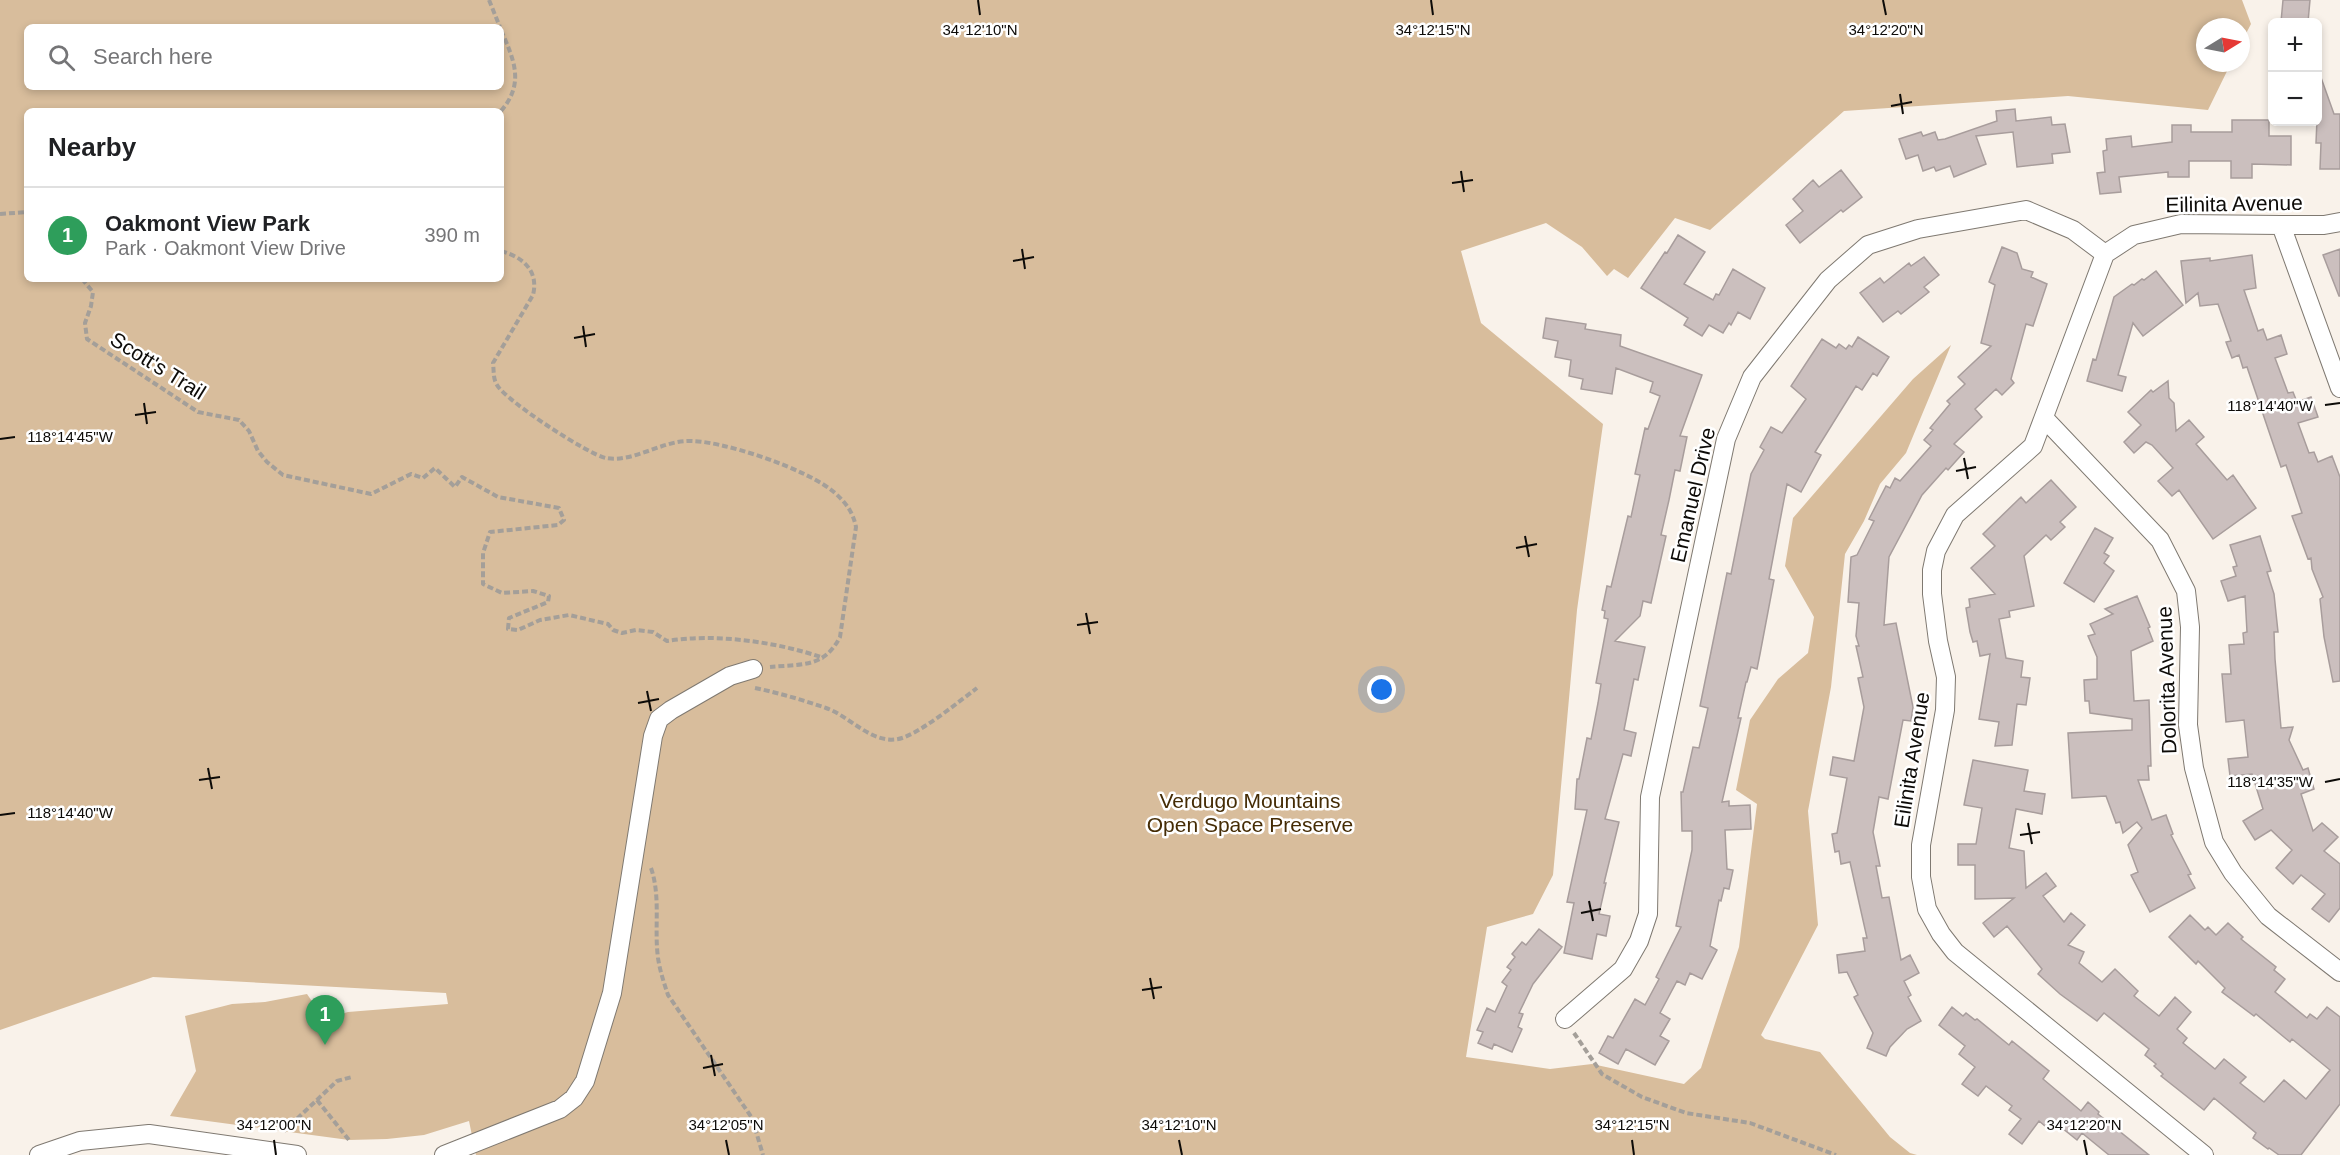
<!DOCTYPE html>
<meta charset="utf-8">
<style>
:root{--surface:#fff;--page:#f2f2f2;--text:#202124;--muted:#757577;--line:#e0e0e0;--accent:#1a73e8}
body{margin:0;font-family:Helvetica,sans-serif;background:var(--page);color:var(--text)}
.controls{position:absolute;right:18px;top:18px;display:grid;overflow:hidden;border-radius:9px;box-shadow:0 3px 9px #0003}
.controls button{width:54px;height:54px;display:grid;place-items:center;padding:0;border:0;border-bottom:2px solid var(--line);background:var(--surface);color:var(--text);font:30px sans-serif}
.compass{position:absolute;left:2196px;top:18px;width:54px;height:54px;border-radius:50%;background:var(--surface);box-shadow:0 3px 9px #0003;rotate:80deg}
.you{position:absolute;left:1382px;top:690px;width:21px;height:21px;margin:-15px;border:4px solid #fff;border-radius:50%;background:#1a73e8;box-shadow:0 0 0 9px #1a73e833}
.badge{display:grid;place-items:center;width:39px;height:39px;border-radius:50%;background:var(--accent);color:#fff;font-size:20px;font-weight:700}
.pin{position:absolute;translate:-50% -50px;filter:drop-shadow(0 2px 3px #0008)}
.pin::after{content:'';position:absolute;top:32px;width:21px;height:18px;background:inherit;clip-path:polygon(0 0,100% 0,50% 100%)}
.list{margin:0;padding:0;list-style:none}
h2{display:flex;justify-content:space-between;align-items:center;height:78px;margin:0;padding:0 24px;font-size:26px}
h2 small{font-size:20px;font-weight:400;color:var(--muted)}
.list li{display:grid;grid-template-columns:39px 1fr auto;gap:18px;align-items:center;box-sizing:border-box;height:96px;padding:0 24px;border-top:2px solid var(--line)}
.list b{display:block;font-size:22px;white-space:nowrap}
.list p{margin:0;font-size:20px;white-space:nowrap;color:var(--muted)}
.list em{font-size:20px;font-style:normal;color:var(--muted)}
.icon{flex:none;width:33px;height:33px;fill:none;stroke:currentColor;stroke-width:2;stroke-linecap:round;stroke-linejoin:round}
.map{position:relative;flex:none;width:2340px;height:1155px;overflow:hidden}
.search{position:absolute;background:var(--surface);box-shadow:0 3px 9px #0003;left:24px;top:24px;width:480px;height:66px;display:flex;align-items:center;gap:15px;box-sizing:border-box;padding:0 21px;border-radius:9px;color:var(--muted);font-size:22px}
.panel{position:absolute;background:var(--surface);box-shadow:0 3px 9px #0003;left:24px;top:108px;width:480px;height:174px;border-radius:9px}
.map>svg:first-child{display:block}
.green{fill:#d8bd9c;fill-rule:evenodd}
.building{fill:#cbbfbe;stroke:#a89d9c;stroke-width:1.5}
.lines{fill:none;stroke-linecap:round;stroke-linejoin:round}
.minor-casing{stroke:#7f7971;stroke-width:20}
.path{stroke:#a49f99;stroke-width:4;stroke-dasharray:6 3;stroke-linecap:butt}
.minor{stroke:#fff;stroke-width:18}
.ticks{fill:none;stroke:#0d0b08;stroke-width:2}
.labels{text-anchor:middle;stroke-width:5;stroke-linejoin:round;paint-order:stroke}
.street-label{font-size:21px;fill:#0d0b08;stroke:#fff}
.park-label{font-size:21px;fill:#452c05;stroke:#fff}
.ticks-label{font-size:15px;text-anchor:middle;fill:#0d0b08;stroke:#fff;stroke-width:5;stroke-linejoin:round;paint-order:stroke}
</style>
<div class="map">
<svg width="2340" height="1155" viewBox="0 0 2340 1155">
<rect width="100%" height="100%" fill="#f9f2ea"/>
<path class="green" d="M 0,0 L 2242,0 L 2251,24 L 2241,43 L 2241,27 L 2205,27 L 2205,63 L 2231,63 L 2208,110 L 2068,96 L 1844,111 L 1710,230 L 1675,218 L 1628,278 L 1614,269 L 1607,276 L 1582,247 L 1546,223 L 1461,251 L 1481,323 L 1603,424 L 1577,610 L 1553,875 L 1533,914 L 1487,927 L 1466,1057 L 1550,1069 L 1592,1064 L 1684,1084 L 1701,1068 L 1739,947 L 1757,804 L 1736,790 L 1750,720 L 1778,679 L 1808,653 L 1814,617 L 1785,566 L 1793,518 L 1913,379 L 1951,345 L 1906,453 L 1880,484 L 1864,521 L 1845,554 L 1831,687 L 1808,811 L 1818,925 L 1761,1035 L 1765,1039 L 1820,1052 L 1890,1137 L 1910,1153 L 1917,1155 L 476,1155 L 469,1121 L 424,1135 L 387,1139 L 349,1140 L 170,1116 L 196,1071 L 185,1016 L 232,1004 L 265,1002 L 307,994 L 324,1019 L 348,1012 L 448,1004 L 446,993 L 153,977 L 0,1030 ZM 27,27 L 501,27 L 501,87 L 27,87 ZM 27,111 L 501,111 L 501,279 L 27,279 Z"/>
<path class="building" d="M 2283,0 L 2310,0 L 2308,22 L 2281,22 Z
M 2319,72 L 2334,114 L 2340,114 L 2340,169 L 2320,169 L 2321,143 L 2316,143 Z
M 2015,109 L 2016,121 L 2051,117 L 2052,125 L 2065,124 L 2070,152 L 2052,154 L 2053,163 L 2017,167 L 2013,132 L 1976,136 L 1986,164 L 1954,177 L 1950,166 L 1936,171 L 1934,167 L 1923,171 L 1918,155 L 1906,159 L 1899,139 L 1921,132 L 1923,136 L 1935,132 L 1938,140 L 1945,139 L 1997,121 L 1996,111 Z
M 2232,120 L 2269,120 L 2269,136 L 2291,136 L 2291,165 L 2252,164 L 2252,178 L 2231,178 L 2231,161 L 2189,161 L 2189,177 L 2168,177 L 2168,172 L 2119,177 L 2121,192 L 2100,194 L 2097,173 L 2105,172 L 2103,151 L 2107,150 L 2106,139 L 2131,136 L 2132,147 L 2172,142 L 2172,125 L 2191,125 L 2191,132 L 2232,132 Z
M 1841,170 L 1862,197 L 1843,212 L 1841,210 L 1800,243 L 1786,225 L 1803,211 L 1793,199 L 1813,180 L 1819,187 Z
M 1678,235 L 1705,252 L 1684,284 L 1713,300 L 1716,294 L 1719,295 L 1733,269 L 1765,288 L 1750,319 L 1738,312 L 1731,325 L 1729,323 L 1723,333 L 1709,325 L 1702,336 L 1684,325 L 1688,318 L 1641,288 L 1665,252 L 1667,253 Z
M 2002,247 L 2017,253 L 2022,269 L 2033,272 L 2031,277 L 2047,284 L 2033,326 L 2026,324 L 2011,379 L 2014,383 L 2002,395 L 1996,389 L 1975,409 L 1982,417 L 1954,444 L 1964,452 L 1948,470 L 1946,468 L 1922,495 L 1889,557 L 1884,625 L 1896,623 L 1913,707 L 1911,721 L 1903,720 L 1888,799 L 1879,797 L 1873,832 L 1880,866 L 1876,866 L 1882,898 L 1889,897 L 1901,960 L 1910,955 L 1919,973 L 1904,981 L 1911,995 L 1908,997 L 1921,1021 L 1907,1029 L 1890,1047 L 1886,1056 L 1867,1048 L 1873,1033 L 1854,997 L 1858,995 L 1847,972 L 1839,973 L 1837,955 L 1865,951 L 1863,938 L 1867,938 L 1850,862 L 1841,864 L 1839,851 L 1835,852 L 1832,834 L 1837,833 L 1847,778 L 1830,775 L 1833,757 L 1854,761 L 1864,707 L 1858,678 L 1863,677 L 1856,646 L 1859,646 L 1856,636 L 1859,603 L 1848,602 L 1851,557 L 1857,555 L 1874,521 L 1869,519 L 1886,486 L 1890,488 L 1895,478 L 1900,481 L 1931,446 L 1924,440 L 1933,430 L 1930,428 L 1950,404 L 1947,401 L 1965,384 L 1958,377 L 1991,346 L 1981,343 L 1995,285 L 1989,282 Z
M 2340,249 L 2340,296 L 2339,296 L 2323,255 Z
M 2252,255 L 2256,288 L 2244,290 L 2258,331 L 2263,329 L 2267,340 L 2281,335 L 2287,354 L 2275,358 L 2288,393 L 2293,392 L 2297,402 L 2311,397 L 2318,417 L 2298,423 L 2309,453 L 2314,452 L 2318,462 L 2332,456 L 2340,477 L 2340,681 L 2333,682 L 2324,637 L 2320,599 L 2323,597 L 2312,569 L 2311,558 L 2308,559 L 2292,516 L 2302,513 L 2286,465 L 2281,467 L 2247,367 L 2243,368 L 2239,355 L 2232,358 L 2226,342 L 2231,341 L 2218,304 L 2200,306 L 2198,293 L 2186,303 L 2181,261 L 2210,258 L 2210,261 Z
M 1924,257 L 1939,275 L 1924,287 L 1929,292 L 1901,314 L 1898,311 L 1883,322 L 1860,293 L 1880,278 L 1884,283 L 1909,263 L 1911,266 Z
M 2156,271 L 2183,305 L 2143,336 L 2133,323 L 2118,375 L 2126,377 L 2122,391 L 2087,381 L 2093,359 L 2096,360 L 2114,297 L 2132,284 L 2134,285 L 2142,279 L 2144,280 Z
M 1546,318 L 1586,324 L 1585,329 L 1621,335 L 1620,346 L 1702,375 L 1680,436 L 1687,437 L 1680,471 L 1675,470 L 1669,500 L 1661,535 L 1666,536 L 1651,603 L 1643,601 L 1640,616 L 1615,641 L 1645,647 L 1638,680 L 1634,679 L 1624,730 L 1636,733 L 1631,756 L 1623,754 L 1605,819 L 1619,822 L 1604,883 L 1606,883 L 1599,914 L 1610,916 L 1606,936 L 1597,934 L 1592,959 L 1564,953 L 1574,903 L 1567,902 L 1587,810 L 1575,809 L 1577,779 L 1579,779 L 1587,738 L 1591,739 L 1598,703 L 1601,684 L 1596,683 L 1608,619 L 1604,618 L 1605,611 L 1602,610 L 1607,586 L 1611,587 L 1628,516 L 1631,517 L 1640,475 L 1635,474 L 1645,428 L 1648,429 L 1660,396 L 1650,392 L 1653,382 L 1616,368 L 1612,394 L 1581,389 L 1583,379 L 1569,376 L 1571,360 L 1555,357 L 1558,341 L 1543,338 Z
M 1858,337 L 1889,357 L 1877,376 L 1873,373 L 1862,390 L 1856,386 L 1815,452 L 1821,455 L 1801,492 L 1787,484 L 1769,579 L 1774,580 L 1760,654 L 1757,669 L 1751,667 L 1747,682 L 1746,682 L 1738,718 L 1741,718 L 1722,802 L 1729,801 L 1729,806 L 1750,805 L 1751,829 L 1725,830 L 1727,869 L 1733,870 L 1729,889 L 1724,888 L 1721,901 L 1719,900 L 1710,946 L 1717,950 L 1702,979 L 1690,973 L 1685,985 L 1677,981 L 1660,1013 L 1670,1019 L 1660,1036 L 1669,1041 L 1655,1065 L 1626,1049 L 1618,1064 L 1599,1053 L 1608,1036 L 1613,1038 L 1635,999 L 1645,1005 L 1659,979 L 1656,977 L 1681,927 L 1676,926 L 1692,850 L 1692,831 L 1682,831 L 1681,792 L 1683,792 L 1693,747 L 1699,748 L 1708,708 L 1700,706 L 1727,573 L 1731,574 L 1751,474 L 1764,450 L 1760,447 L 1771,427 L 1782,433 L 1806,399 L 1791,386 L 1822,339 L 1836,348 L 1839,344 L 1846,349 L 1849,345 L 1852,347 Z
M 2168,381 L 2169,398 L 2174,403 L 2176,431 L 2189,420 L 2204,437 L 2196,444 L 2227,480 L 2233,475 L 2256,508 L 2213,539 L 2179,490 L 2172,496 L 2158,481 L 2173,468 L 2152,445 L 2146,442 L 2134,453 L 2124,442 L 2141,425 L 2128,412 L 2151,390 L 2153,392 Z
M 2051,480 L 2076,507 L 2060,522 L 2065,527 L 2051,540 L 2046,535 L 2024,556 L 2034,606 L 2009,611 L 2010,617 L 1999,619 L 2006,658 L 2023,661 L 2021,677 L 2030,678 L 2026,705 L 2017,704 L 2012,745 L 1995,746 L 1999,722 L 1979,719 L 1990,654 L 1980,656 L 1977,641 L 1973,642 L 1970,632 L 1966,608 L 1970,607 L 1969,599 L 1995,594 L 1971,568 L 1995,546 L 1983,534 L 2021,497 L 2026,503 Z
M 2095,528 L 2113,538 L 2104,553 L 2109,556 L 2104,563 L 2114,571 L 2094,602 L 2064,583 Z
M 2260,536 L 2271,571 L 2267,572 L 2274,594 L 2278,632 L 2274,632 L 2275,659 L 2281,728 L 2293,727 L 2289,740 L 2303,770 L 2308,768 L 2314,789 L 2301,794 L 2313,831 L 2322,823 L 2338,837 L 2324,851 L 2340,864 L 2340,908 L 2329,922 L 2312,909 L 2325,894 L 2301,875 L 2293,884 L 2276,868 L 2292,850 L 2271,830 L 2255,840 L 2243,821 L 2263,809 L 2252,774 L 2230,776 L 2228,759 L 2248,757 L 2244,720 L 2226,722 L 2222,674 L 2231,674 L 2229,645 L 2244,644 L 2243,633 L 2247,632 L 2245,596 L 2228,601 L 2221,581 L 2236,576 L 2233,567 L 2237,566 L 2230,545 Z
M 2137,596 L 2150,627 L 2148,628 L 2153,641 L 2131,651 L 2134,701 L 2149,700 L 2151,766 L 2148,766 L 2149,780 L 2138,780 L 2152,820 L 2166,815 L 2173,834 L 2171,835 L 2191,874 L 2188,875 L 2195,888 L 2150,912 L 2131,875 L 2138,872 L 2128,845 L 2142,828 L 2137,822 L 2123,833 L 2120,822 L 2116,823 L 2106,796 L 2072,798 L 2068,733 L 2132,730 L 2132,719 L 2090,713 L 2089,701 L 2085,701 L 2084,680 L 2097,679 L 2097,657 L 2088,636 L 2095,634 L 2090,624 L 2113,614 L 2105,609 Z
M 1973,760 L 2028,770 L 2024,791 L 2045,794 L 2042,814 L 2016,809 L 2009,848 L 2024,851 L 2026,888 L 2046,873 L 2056,886 L 2043,896 L 2064,922 L 2071,913 L 2085,925 L 2068,945 L 2084,952 L 2079,963 L 2102,982 L 2115,969 L 2138,991 L 2134,996 L 2159,1016 L 2175,997 L 2191,1012 L 2177,1029 L 2187,1038 L 2183,1043 L 2215,1069 L 2224,1059 L 2246,1077 L 2240,1083 L 2264,1102 L 2284,1080 L 2306,1099 L 2330,1070 L 2292,1039 L 2290,1042 L 2256,1014 L 2254,1016 L 2222,992 L 2225,988 L 2198,961 L 2196,964 L 2169,937 L 2190,915 L 2205,930 L 2208,927 L 2216,935 L 2228,923 L 2243,937 L 2241,939 L 2276,967 L 2274,970 L 2285,979 L 2275,992 L 2307,1018 L 2310,1014 L 2317,1019 L 2327,1007 L 2340,1017 L 2340,1104 L 2301,1155 L 2279,1155 L 2269,1148 L 2268,1149 L 2253,1138 L 2256,1133 L 2214,1098 L 2204,1110 L 2161,1076 L 2163,1074 L 2154,1066 L 2156,1064 L 2145,1055 L 2149,1049 L 2104,1013 L 2097,1021 L 2060,994 L 2038,974 L 2042,969 L 2007,926 L 1994,937 L 1983,923 L 2014,898 L 1975,899 L 1975,865 L 1958,865 L 1958,844 L 1976,844 L 1982,808 L 1964,805 Z
M 1539,929 L 1562,947 L 1533,984 L 1519,1013 L 1523,1014 L 1518,1027 L 1522,1029 L 1512,1052 L 1494,1044 L 1492,1049 L 1478,1043 L 1483,1032 L 1477,1030 L 1487,1008 L 1495,1012 L 1507,986 L 1502,982 L 1511,970 L 1507,967 L 1515,957 L 1512,954 L 1522,942 L 1526,945 Z
M 1952,1007 L 1963,1016 L 1966,1013 L 1975,1020 L 1977,1019 L 2009,1045 L 2012,1041 L 2049,1071 L 2043,1079 L 2081,1111 L 2088,1102 L 2099,1112 L 2098,1114 L 2149,1155 L 2109,1155 L 2082,1133 L 2077,1140 L 2057,1124 L 2051,1131 L 2039,1121 L 2022,1144 L 2009,1134 L 2021,1119 L 2009,1110 L 2012,1106 L 1986,1086 L 1978,1096 L 1962,1084 L 1975,1067 L 1959,1054 L 1965,1046 L 1939,1025 Z"/>
<g class="lines">
<defs>
<path id="minor" d="M 2281,225 L 2340,388
M 2044,418 L 2160,540 L 2186,591 L 2190,627 L 2188,725 L 2194,768 L 2214,842 L 2233,873 L 2268,916 L 2340,972
M 1565,1019 L 1623,969 L 1639,941 L 1648,914 L 1650,797 L 1726,439 L 1752,377 L 1828,280 L 1868,245 L 1918,229 L 2026,210 L 2073,230 L 2105,254
M 39,1155 L 80,1141 L 149,1134 L 297,1155
M 444,1155 L 560,1109 L 574,1098 L 585,1081 L 612,993 L 653,736 L 659,719 L 671,710 L 730,676 L 753,669
M 2204,1155 L 1955,952 L 1941,934 L 1927,909 L 1921,877 L 1921,845 L 1945,710 L 1946,677 L 1938,641 L 1932,594 L 1932,570 L 1936,551 L 1955,515 L 2033,446 L 2105,254 L 2134,235 L 2181,224 L 2281,225 L 2324,225 L 2340,222"/>
</defs>
<use href="#minor" class="minor-casing"/>
<path class="path" d="M 489,0 L 500,27
M 501,111 C 525,83 514,60 501,30
M 0,214 L 27,212
M 501,251 C 523,257 539,271 533,295 L 493,363 C 494,371 493,379 497,385 C 506,401 589,455 606,458 C 631,463 661,442 686,441 C 720,439 810,470 835,493 C 846,503 853,512 856,527 L 840,637 C 824,668 802,664 770,667
M 82,279 L 93,292 L 91,306 L 85,323 L 87,339 L 198,412 L 239,420 L 249,431 L 258,451 L 267,462 L 283,475 L 371,494 L 411,474 L 423,478 L 435,468 L 455,487 L 462,477 L 498,497 L 559,508 L 564,520 L 558,525 L 490,532 L 483,553 L 483,584 L 502,593 L 533,591 L 549,596 L 548,602 L 509,618 L 508,629 L 518,630 L 540,620 L 569,615 L 608,624 L 613,630 L 622,633 L 636,630 L 653,632 L 667,641 C 716,633 777,642 824,658
M 755,688 C 779,693 803,700 826,708 C 852,717 875,749 905,737 C 928,727 957,703 977,688
M 651,868 C 661,897 654,928 658,958 C 660,971 664,983 668,995 L 752,1118 L 763,1155
M 1574,1033 L 1602,1074 L 1642,1097 L 1686,1113 L 1750,1123 L 1836,1155
M 317,1100 L 349,1140
M 284,1131 L 337,1081 L 352,1077"/>
<use href="#minor" class="minor"/>
</g>
<path class="ticks" d="M 978,0 L 980,15M 1431,0 L 1433,15M 1883,0 L 1886,15M 1900,94 L 1903,114M 1891,106 L 1912,102M 1461,171 L 1464,192M 1452,183 L 1473,180M 1022,249 L 1025,269M 1013,261 L 1034,257M 583,326 L 586,347M 574,338 L 595,334M 144,403 L 147,424M 2325,405 L 2340,403M 135,415 L 156,412M 0,439 L 15,437M 1964,458 L 1968,479M 1956,471 L 1976,467M 1525,536 L 1529,557M 1516,548 L 1537,544M 1086,613 L 1090,634M 1077,625 L 1098,622M 647,691 L 651,711M 638,703 L 659,699M 208,768 L 212,789M 199,780 L 220,777M 2325,782 L 2340,779M 0,815 L 15,813M 2028,823 L 2032,844M 2020,835 L 2040,832M 1589,901 L 1593,921M 1581,913 L 1601,909M 1150,978 L 1154,999M 1142,990 L 1162,987M 711,1055 L 715,1076M 703,1068 L 723,1064M 274,1140 L 276,1155M 726,1140 L 729,1155M 1179,1140 L 1182,1155M 1632,1140 L 1634,1155M 2084,1140 L 2087,1155"/>
<g class="labels">
<g class="street-label">
<text transform="translate(2234 204) rotate(-1)" y="7">Eilinita Avenue</text>
<text transform="translate(158 366) rotate(32)" y="7">Scott's Trail</text>
<text transform="translate(1693 495) rotate(-77)" y="7">Emanuel Drive</text>
<text transform="translate(2167 680) rotate(-92)" y="7">Dolorita Avenue</text>
<text transform="translate(1912 760) rotate(-81)" y="7">Eilinita Avenue</text>
</g>
<g class="park-label">
<text x="1250" y="808">Verdugo Mountains<tspan x="1250" dy="24">Open Space Preserve</tspan></text>
</g>
</g>
<g class="ticks-label">
<text x="980" y="35">34°12'10"N</text>
<text x="1886" y="35">34°12'20"N</text>
<text x="1433" y="35">34°12'15"N</text>
<text x="2270" y="411">118°14'40"W</text>
<text x="70" y="442">118°14'45"W</text>
<text x="2270" y="787">118°14'35"W</text>
<text x="70" y="818">118°14'40"W</text>
<text x="274" y="1130">34°12'00"N</text>
<text x="726" y="1130">34°12'05"N</text>
<text x="1179" y="1130">34°12'10"N</text>
<text x="1632" y="1130">34°12'15"N</text>
<text x="2084" y="1130">34°12'20"N</text>
</g>
</svg>
<div class="controls">
<button>+</button>
<button>−</button>
</div>
<svg class="compass" viewBox="-18 -18 36 36"><path d="M0-13l5 13h-10z" fill="#e53935"/><path d="M0 13l5-13h-10z" fill="#757577"/></svg>
<div class="you"></div>
<div class="pin badge" style="left:325px;top:1045px;background:#2e9e5b">1</div>
<div class="search"><svg class="icon" aria-label="search" viewBox="0 0 24 24"><circle cx="10" cy="10" r="6"/><path d="M15 15l6 6"/></svg>Search here</div>
<section class="panel">
<h2>Nearby<small></small></h2>
<ul class="list">
<li><span class="badge" style="background:#2e9e5b">1</span><div><b>Oakmont View Park</b><p>Park · Oakmont View Drive</p></div><em>390 m</em></li>
</ul>
</section>
</div>
